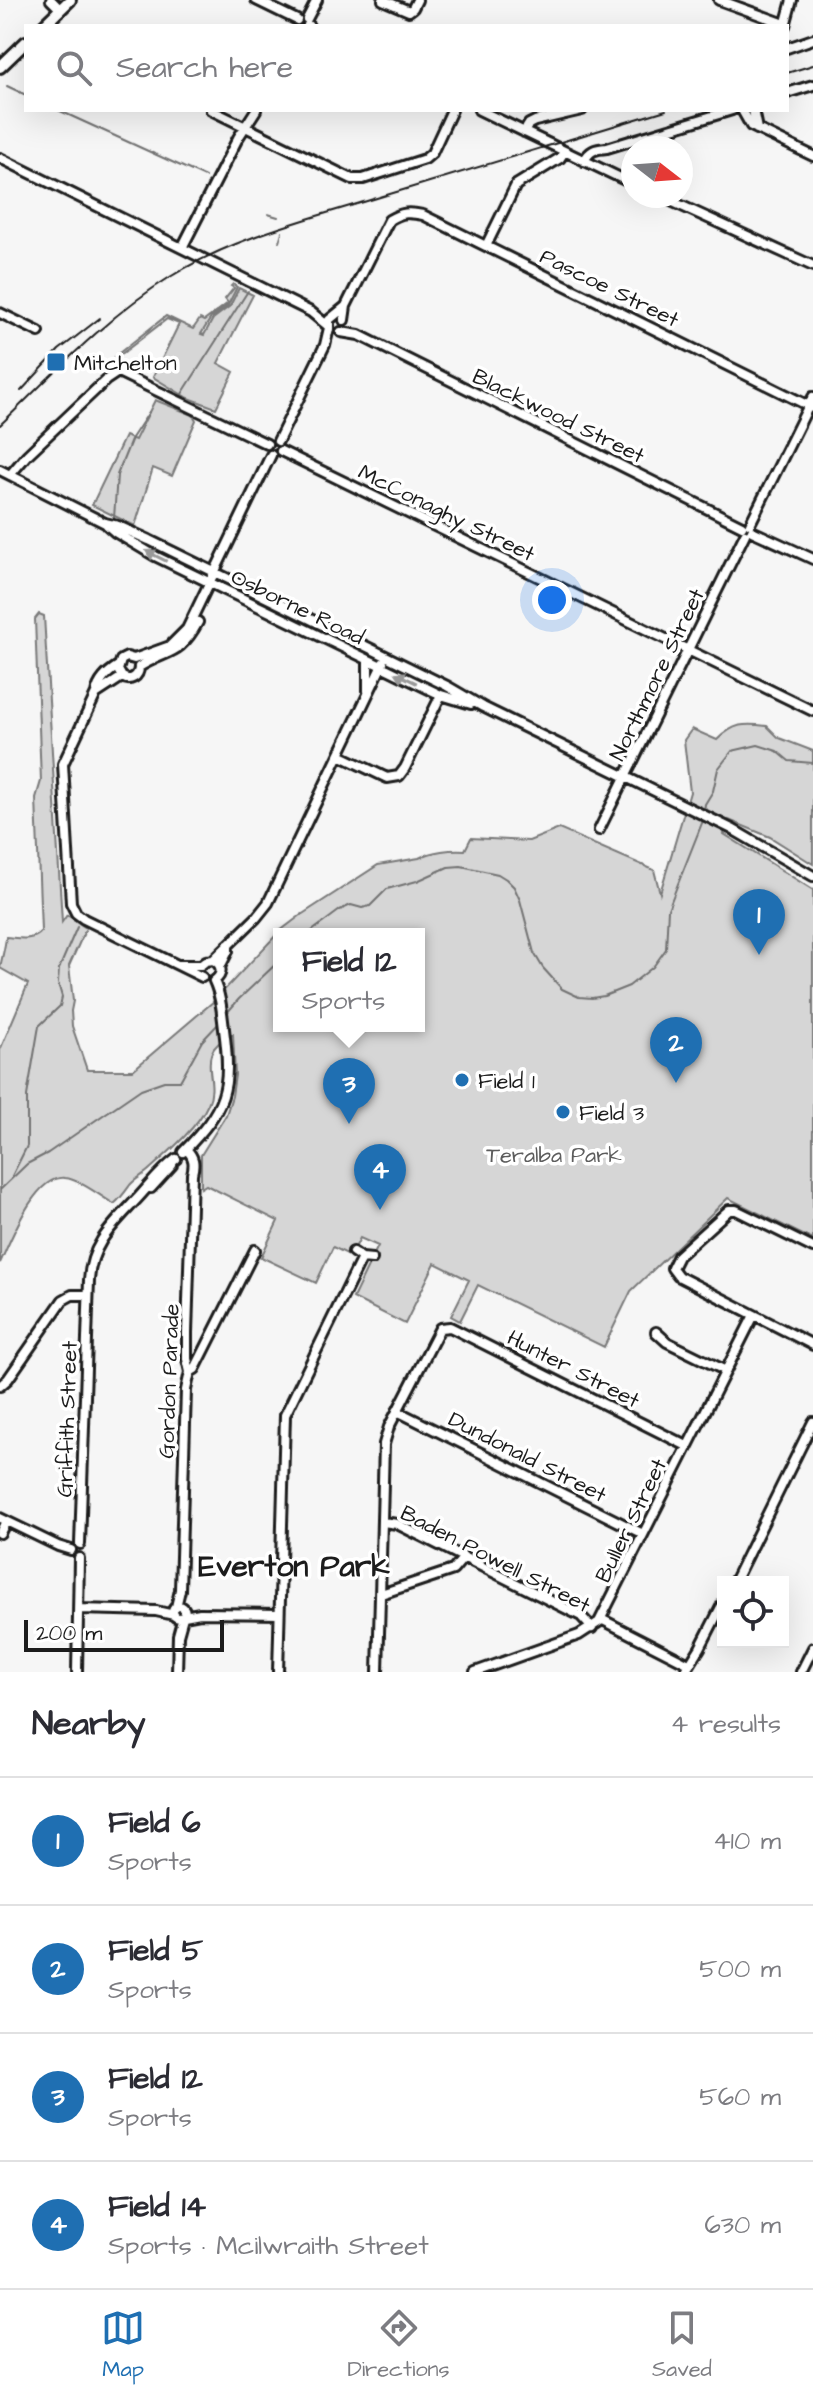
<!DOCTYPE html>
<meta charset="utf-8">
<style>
:root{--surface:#fff;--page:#f7f7f7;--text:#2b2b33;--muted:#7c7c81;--line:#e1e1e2;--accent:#1f6fb2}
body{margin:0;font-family:"Architects Daughter",sans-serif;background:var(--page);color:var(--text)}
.controls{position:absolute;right:24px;bottom:24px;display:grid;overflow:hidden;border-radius:0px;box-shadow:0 8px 32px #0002}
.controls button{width:72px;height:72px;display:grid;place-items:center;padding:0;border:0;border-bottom:2px solid var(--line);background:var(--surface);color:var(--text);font:40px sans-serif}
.compass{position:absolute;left:621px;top:136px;width:72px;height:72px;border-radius:50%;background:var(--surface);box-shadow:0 8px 32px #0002;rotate:107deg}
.scale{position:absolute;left:24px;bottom:20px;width:200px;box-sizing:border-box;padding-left:8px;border:4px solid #1c1c1c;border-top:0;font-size:22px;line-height:28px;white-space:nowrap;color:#1c1c1c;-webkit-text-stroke:6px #fff;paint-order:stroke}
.you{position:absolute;left:552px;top:600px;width:28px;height:28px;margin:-20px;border:6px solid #fff;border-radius:50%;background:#1a73e8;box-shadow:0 0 0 12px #1a73e833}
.badge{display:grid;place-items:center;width:52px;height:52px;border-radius:50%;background:var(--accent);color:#fff;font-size:26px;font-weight:700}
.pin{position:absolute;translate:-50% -66px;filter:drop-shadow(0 2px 4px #0008)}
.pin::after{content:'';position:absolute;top:42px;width:28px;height:24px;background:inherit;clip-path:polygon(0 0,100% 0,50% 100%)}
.popup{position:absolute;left:273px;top:928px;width:152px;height:104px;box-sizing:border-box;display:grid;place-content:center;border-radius:0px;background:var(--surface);filter:drop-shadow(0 2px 6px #0005);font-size:26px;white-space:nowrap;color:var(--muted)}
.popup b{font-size:30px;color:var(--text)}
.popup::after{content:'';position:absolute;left:50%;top:100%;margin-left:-16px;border:16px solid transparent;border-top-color:var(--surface)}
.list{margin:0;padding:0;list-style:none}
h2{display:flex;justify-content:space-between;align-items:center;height:104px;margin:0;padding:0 32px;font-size:34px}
h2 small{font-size:26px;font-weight:400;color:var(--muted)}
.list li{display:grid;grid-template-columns:52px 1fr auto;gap:24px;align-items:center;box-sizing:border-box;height:128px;padding:0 32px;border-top:2px solid var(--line)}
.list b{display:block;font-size:30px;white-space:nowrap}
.list p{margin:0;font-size:26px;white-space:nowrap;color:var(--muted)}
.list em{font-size:26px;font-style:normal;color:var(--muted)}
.icon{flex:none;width:44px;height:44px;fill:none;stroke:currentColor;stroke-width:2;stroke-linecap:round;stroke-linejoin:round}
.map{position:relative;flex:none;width:813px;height:1672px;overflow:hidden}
.search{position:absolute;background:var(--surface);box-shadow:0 8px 32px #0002;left:24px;right:24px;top:24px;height:88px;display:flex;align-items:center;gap:20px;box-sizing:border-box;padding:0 28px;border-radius:0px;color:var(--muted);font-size:30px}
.sheet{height:616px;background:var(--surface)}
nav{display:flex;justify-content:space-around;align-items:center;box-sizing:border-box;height:112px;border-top:2px solid var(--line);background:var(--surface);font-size:22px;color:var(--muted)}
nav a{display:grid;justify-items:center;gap:4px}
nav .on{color:var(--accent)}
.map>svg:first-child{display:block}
.green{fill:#d6d6d6;stroke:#797979;stroke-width:2;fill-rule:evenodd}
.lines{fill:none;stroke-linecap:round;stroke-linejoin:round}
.stream{stroke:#727272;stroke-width:2}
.minor-casing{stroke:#1c1c1c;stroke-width:14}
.major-casing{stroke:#1c1c1c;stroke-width:16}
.minor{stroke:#fff;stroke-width:8}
.major{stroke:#fff;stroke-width:10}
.rail{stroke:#1c1c1c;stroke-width:2}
.oneway{fill:#999}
.poi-dot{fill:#1f6fb2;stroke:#fff;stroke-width:3}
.labels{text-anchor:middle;stroke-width:7;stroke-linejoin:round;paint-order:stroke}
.street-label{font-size:22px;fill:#1c1c1c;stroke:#fff}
.poi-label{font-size:22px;fill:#1c1c1c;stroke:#fff;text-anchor:start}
.park-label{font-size:22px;fill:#5d5d5d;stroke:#fff}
.district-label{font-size:30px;font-weight:bold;fill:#1c1c1c;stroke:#fff}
</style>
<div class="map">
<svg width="813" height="1672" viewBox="0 0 813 1672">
<rect width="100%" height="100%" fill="#f6f6f6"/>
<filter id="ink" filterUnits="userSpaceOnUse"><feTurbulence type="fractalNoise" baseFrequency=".0125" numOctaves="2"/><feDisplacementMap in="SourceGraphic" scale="16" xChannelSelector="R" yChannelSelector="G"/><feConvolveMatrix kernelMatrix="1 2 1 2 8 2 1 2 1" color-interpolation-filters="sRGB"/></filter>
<g filter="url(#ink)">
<path class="green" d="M 233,284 L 237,287 L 228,305 L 211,318 L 201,334 L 204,335 L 213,319 L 230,306 L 239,288 L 253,295 L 218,363 L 234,372 L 216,408 L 186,397 L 153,377 L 179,324 L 167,319 L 115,359 L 114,357 L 166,316 L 193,329 L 200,319 L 204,321 L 228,303 L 225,299 L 234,288 L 231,286 Z
M 155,400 L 193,415 L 196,420 L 172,476 L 153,468 L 135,526 L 92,505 L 125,436 L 135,440 Z
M 39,614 L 44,616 L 62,922 L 67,915 L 86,928 L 69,966 L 73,1001 L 71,1011 L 72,1026 L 87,1070 L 133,1070 L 214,1001 L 280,931 L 301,915 L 378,865 L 419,858 C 432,851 451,849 465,850 L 471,838 L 529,841 L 559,829 L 654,870 L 660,893 L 690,792 L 684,740 L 692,729 L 717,740 C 734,723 744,723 767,726 L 779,738 L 813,751 L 813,864 L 770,837 L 729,820 L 724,834 L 813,890 L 813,1240 L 728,1198 L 631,1291 L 604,1347 L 478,1285 L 460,1321 L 451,1316 L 469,1280 L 435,1263 L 405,1324 L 353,1298 L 378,1246 L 360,1238 L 351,1256 L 333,1247 L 316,1283 L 261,1257 L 278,1221 L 206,1185 L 201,1188 L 201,1155 L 226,1115 L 232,1096 L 235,1075 L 233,1034 C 191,1054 221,1077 208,1104 C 198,1127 169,1152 150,1169 C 144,1175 135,1179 130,1185 C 125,1192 121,1198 114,1204 C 102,1197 79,1179 65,1178 C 35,1174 10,1242 0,1263 L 0,1050 L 28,984 L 0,968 C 2,957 5,948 6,937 C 19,938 32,942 41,931 L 36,798 L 41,781 L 35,619 ZM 279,934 L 419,934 L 419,1026 L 279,1026 Z"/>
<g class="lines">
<path class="stream" d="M 7,86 L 26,95
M 58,110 L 205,177
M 268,214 L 278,217
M 279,242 L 282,232
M 182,394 L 248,291
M 114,518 L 117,475 L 132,438 L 149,412
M 704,811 L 705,804 L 713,791 L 718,769 L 732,751 L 758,745 L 777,751 L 789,761 L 813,763
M 308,934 L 340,910 L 351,905 L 362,908 L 370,906 L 387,889 L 417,881 L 448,867 L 461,866 L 498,874 L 506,879 L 514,887 L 520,900 L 534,953 L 543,968 L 562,989 L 579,997 L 592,998 L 604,996 L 629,986 L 653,967 L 666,949 L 668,909 L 704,818
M 226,1014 L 239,999 L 279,961
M 12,1176 L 27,1146 L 27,1096 L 39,1026 L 60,1006 L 62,997 L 58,983 L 59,969 L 77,927
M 0,1190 L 27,1164 L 48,1153 L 141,1089 L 164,1081 L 180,1081 L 202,1041 L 220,1022"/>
<defs>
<path id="minor" d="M 51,0 L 60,9
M 256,0 L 297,20
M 383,0 L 409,11 L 413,8 L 417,0
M 719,0 L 785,24
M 307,19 L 317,0
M 308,25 L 309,26
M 785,26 L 792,0
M 787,48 L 813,39
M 787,93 L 813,85
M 211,110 L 352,179 L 363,179 L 425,159 L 432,153 L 452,110
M 479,110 L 633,184
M 742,110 L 751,126 L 813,156
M 753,110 L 757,129
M 524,132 L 529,124 L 535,121 L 582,110
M 0,158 L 311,312 L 328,326
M 584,161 C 590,150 595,149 607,148 L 732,110
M 660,196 L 813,266
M 486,246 L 516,185 L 560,158 L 564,152
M 182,248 L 238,138 L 256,110
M 0,313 L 39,332
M 344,320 L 346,306 L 389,220 C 402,212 409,212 423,215 L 813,408
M 329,329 L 329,320 L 345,307
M 341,332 L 359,335 L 742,526
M 278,441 L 325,345 L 329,328
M 281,451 L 813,711
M 0,470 L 105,523 L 118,526 L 149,540 L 447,686 L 483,707 L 732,829 L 813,876
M 10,475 L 27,455 L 106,380 L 118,372 L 267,444
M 750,524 L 813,397
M 107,525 L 115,532 L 155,556 L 441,695 L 471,704
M 752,531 L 813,559
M 118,666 C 107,673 98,681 96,694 L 63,764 L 71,903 L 76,913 L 84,919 L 202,977
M 139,667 C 168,649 179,657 198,622
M 122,677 L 118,670 L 121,660 L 127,657 L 134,659 L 170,646 L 187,629 L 271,455
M 122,677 C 130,682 139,677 139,667
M 368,691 L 368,660
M 96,694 L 122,677
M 339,755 L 387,778 L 399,776 L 405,768 L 441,695
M 599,830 L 745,534
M 213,960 C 223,965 223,975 214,981
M 179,965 L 201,965 L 206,961 L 213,960 L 256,918 L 268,903 L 383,663
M 220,967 L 228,951 L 228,945
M 183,1152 C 226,1108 232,1090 224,1029 C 222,1013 221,996 214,981
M 151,1188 L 172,1165
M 813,1248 L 736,1210 L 729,1210 L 678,1256 L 672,1268 L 678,1276 L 813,1345
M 353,1252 L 362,1258 L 372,1259
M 656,1332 L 667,1342 L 726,1371
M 190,1372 L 195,1369 L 255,1250
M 0,1386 L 8,1379 L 63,1300 L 72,1295 L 88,1295
M 397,1411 L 643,1534
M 0,1518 L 58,1546 L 71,1550
M 383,1522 L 397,1524 L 581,1616 L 592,1628
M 0,1533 L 6,1521
M 80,1544 L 89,1280 C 91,1244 113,1225 136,1200 C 150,1185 160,1171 176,1159
M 734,1582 L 813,1422
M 381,1594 L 453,1570 L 464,1557
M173 1612a6 6 0 1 1 12 0a6 6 0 1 1-12 0Z
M 176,1607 L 180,1590 L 186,1390 L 190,1372 L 187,1359 L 187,1333 L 192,1174 C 195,1163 194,1157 186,1149
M 79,1609 L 156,1611 L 174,1615
M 184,1616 L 200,1613 L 279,1614
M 601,1619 L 689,1664
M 77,1672 L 79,1558
M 177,1672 L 178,1635 L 183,1617
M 278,1672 L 285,1415 L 362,1258
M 378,1672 L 384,1444 L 389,1427 L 440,1328 L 450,1327 L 687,1446
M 475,1672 L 579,1635 L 599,1622 L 754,1315
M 685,1672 L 700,1648 L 723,1603
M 801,1672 L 813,1648"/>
<path id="major" d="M 43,26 L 70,0
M 0,67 L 26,42"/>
</defs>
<use href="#minor" class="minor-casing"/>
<use href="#major" class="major-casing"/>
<use href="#minor" class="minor"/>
<use href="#major" class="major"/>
<path class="rail" d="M 787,73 L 813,65
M 21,391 L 59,350 L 100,318
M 0,425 C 54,373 106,317 170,277 C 234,237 309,219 380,197 C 475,168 571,139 666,110"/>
</g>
<defs><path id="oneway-solid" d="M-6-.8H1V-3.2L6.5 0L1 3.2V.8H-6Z" transform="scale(2)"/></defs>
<g class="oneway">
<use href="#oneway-solid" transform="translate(156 556) rotate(-153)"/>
<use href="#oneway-solid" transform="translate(406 678) rotate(-154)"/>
</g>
</g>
<g class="poi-dot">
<rect x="46" y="352" width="20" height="20" rx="4"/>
<circle cx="462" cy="1080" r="8"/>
<circle cx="563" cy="1112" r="8"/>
</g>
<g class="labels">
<g class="street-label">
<text transform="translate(610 287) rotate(26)" y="8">Pascoe Street</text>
<text transform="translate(559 415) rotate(26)" y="8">Blackwood Street</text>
<text transform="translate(447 512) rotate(26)" y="8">McConaghy Street</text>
<text transform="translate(298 606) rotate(26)" y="8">Osborne Road</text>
<text transform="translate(656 674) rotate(-64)" y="8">Northmore Street</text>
<text transform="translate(574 1368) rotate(27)" y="8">Hunter Street</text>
<text transform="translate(168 1381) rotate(-88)" y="8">Gordon Parade</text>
<text transform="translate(66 1419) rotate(-88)" y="8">Griffith Street</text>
<text transform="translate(528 1456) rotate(27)" y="8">Dundonald Street</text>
<text transform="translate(630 1520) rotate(-64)" y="8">Buller Street</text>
<text transform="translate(496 1558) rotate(27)" y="8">Baden Powell Street</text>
</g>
<g class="poi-label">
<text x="74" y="370">Mitchelton</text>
<text x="478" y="1088">Field 1</text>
<text x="579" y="1120">Field 3</text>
</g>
<g class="park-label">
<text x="554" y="1162">Teralba Park</text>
</g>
<g class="district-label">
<text x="294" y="1576">Everton Park</text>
</g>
</g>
</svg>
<div class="controls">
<button><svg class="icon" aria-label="locate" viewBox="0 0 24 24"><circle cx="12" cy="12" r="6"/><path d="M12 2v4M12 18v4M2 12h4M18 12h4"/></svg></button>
</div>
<svg class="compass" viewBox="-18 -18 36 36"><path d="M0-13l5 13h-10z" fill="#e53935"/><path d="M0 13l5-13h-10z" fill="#7c7c81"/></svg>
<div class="scale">200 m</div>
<div class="you"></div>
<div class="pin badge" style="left:759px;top:955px">1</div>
<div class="pin badge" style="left:676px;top:1083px">2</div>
<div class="pin badge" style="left:349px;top:1124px">3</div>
<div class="popup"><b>Field 12</b>Sports</div>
<div class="pin badge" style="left:380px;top:1210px">4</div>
<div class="search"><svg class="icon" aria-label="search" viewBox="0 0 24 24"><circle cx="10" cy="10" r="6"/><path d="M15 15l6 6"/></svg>Search here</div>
</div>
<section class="sheet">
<h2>Nearby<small>4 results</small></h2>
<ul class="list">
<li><span class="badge">1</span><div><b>Field 6</b><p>Sports</p></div><em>410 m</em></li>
<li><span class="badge">2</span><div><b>Field 5</b><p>Sports</p></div><em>500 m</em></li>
<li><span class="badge">3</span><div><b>Field 12</b><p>Sports</p></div><em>560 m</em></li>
<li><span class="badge">4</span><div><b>Field 14</b><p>Sports · Mcilwraith Street</p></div><em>630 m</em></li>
</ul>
</section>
<nav>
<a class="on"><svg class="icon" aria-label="map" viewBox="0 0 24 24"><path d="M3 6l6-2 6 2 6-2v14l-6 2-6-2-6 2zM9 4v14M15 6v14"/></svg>Map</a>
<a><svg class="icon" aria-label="directions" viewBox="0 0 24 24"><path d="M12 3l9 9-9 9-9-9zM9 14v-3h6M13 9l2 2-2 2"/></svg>Directions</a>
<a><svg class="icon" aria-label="saved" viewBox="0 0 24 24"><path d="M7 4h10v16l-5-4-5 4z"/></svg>Saved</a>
</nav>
